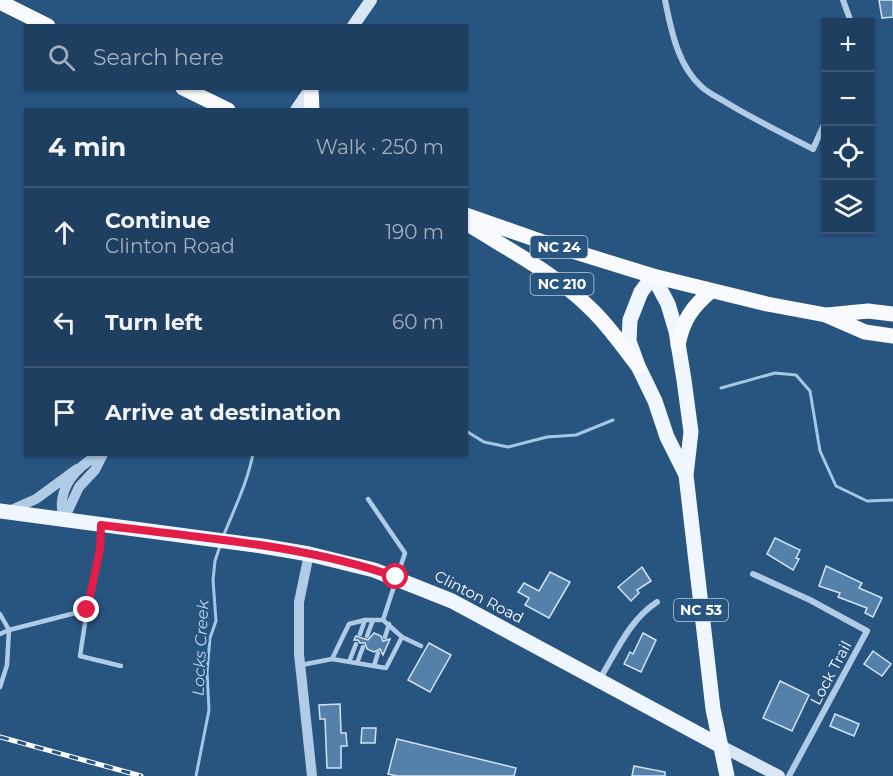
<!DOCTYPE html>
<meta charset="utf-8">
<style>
:root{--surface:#1e3f60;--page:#264666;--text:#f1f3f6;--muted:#a1afbd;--line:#3c5875}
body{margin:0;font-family:Montserrat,sans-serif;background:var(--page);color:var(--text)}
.controls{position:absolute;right:18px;top:18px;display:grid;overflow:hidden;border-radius:0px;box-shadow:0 2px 4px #0004}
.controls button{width:54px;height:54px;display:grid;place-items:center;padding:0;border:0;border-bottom:2px solid var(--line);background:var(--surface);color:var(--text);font:30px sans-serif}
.stop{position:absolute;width:18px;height:18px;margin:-14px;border:4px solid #e11d48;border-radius:50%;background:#fff}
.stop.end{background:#e11d48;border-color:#fff;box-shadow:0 2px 6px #0008}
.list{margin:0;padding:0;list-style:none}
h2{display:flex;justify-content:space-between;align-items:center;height:78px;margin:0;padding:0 24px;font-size:26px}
h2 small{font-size:20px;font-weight:400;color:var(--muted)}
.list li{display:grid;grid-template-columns:39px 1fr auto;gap:18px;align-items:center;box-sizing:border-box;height:90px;padding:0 24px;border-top:2px solid var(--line)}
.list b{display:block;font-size:22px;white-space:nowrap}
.list p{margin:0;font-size:20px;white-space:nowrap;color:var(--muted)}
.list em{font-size:20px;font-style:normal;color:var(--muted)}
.icon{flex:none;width:33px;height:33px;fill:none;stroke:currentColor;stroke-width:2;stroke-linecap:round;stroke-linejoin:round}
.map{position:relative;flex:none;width:893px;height:776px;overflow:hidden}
.search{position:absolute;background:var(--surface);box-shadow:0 2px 4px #0004;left:24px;top:24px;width:444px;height:66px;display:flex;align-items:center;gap:15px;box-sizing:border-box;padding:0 21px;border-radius:0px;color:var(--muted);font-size:22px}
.panel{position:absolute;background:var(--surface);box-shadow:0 2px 4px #0004;left:24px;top:108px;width:444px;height:348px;border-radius:0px}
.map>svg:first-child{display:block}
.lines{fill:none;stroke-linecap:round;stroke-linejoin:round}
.stream{stroke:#a4c7e5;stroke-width:3}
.building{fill:#5580aa;stroke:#d2e4f4;stroke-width:1.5}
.service{stroke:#b0cbe5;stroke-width:4.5}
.minor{stroke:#b0cbe5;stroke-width:6}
.tertiary{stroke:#b0cbe5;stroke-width:10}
.secondary{stroke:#d9e7f5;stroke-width:12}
.primary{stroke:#f0f6fd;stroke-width:15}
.trunk{stroke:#f8fafe;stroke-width:15}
.rail-casing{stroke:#fff;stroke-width:5}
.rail{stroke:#285480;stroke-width:3;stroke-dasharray:9;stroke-linecap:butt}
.route{stroke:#e11d48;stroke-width:8}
.labels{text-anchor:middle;stroke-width:4.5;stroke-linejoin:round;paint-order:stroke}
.shield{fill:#285480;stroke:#beccd9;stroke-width:1.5}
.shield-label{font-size:14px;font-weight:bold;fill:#fff}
.street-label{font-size:15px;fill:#fff;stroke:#285480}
.water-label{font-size:16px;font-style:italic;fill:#bbd5ed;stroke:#285480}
</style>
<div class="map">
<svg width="893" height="776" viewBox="0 0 893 776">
<rect width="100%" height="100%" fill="#285480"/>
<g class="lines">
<path class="stream" d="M 721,388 L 775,373 L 796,375 L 810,391 L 820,451 L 836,486 L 867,501 L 893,500
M 466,431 L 484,442 L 508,447 L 547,437 L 576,435 L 613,420
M 223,537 C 234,509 247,484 253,454
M 196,776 L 209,710 L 207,672 L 210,638 L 216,621 L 213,580 L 215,561 L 220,546"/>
</g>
<path class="building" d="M 879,0 L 893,0 L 893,17 L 882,18 Z
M 775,538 L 800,550 L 796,558 L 799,559 L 793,570 L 767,554 Z
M 826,566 L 862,583 L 859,588 L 882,598 L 873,617 L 865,613 L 867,608 L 838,597 L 840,593 L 819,586 Z
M 642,567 L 651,581 L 637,590 L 639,593 L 631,601 L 618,587 Z
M 550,572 L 570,582 L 549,618 L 525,605 L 529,598 L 518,592 L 524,583 L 539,591 Z
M 374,633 L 381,636 L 383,641 L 390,639 L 383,655 L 380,649 L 374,652 L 367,649 L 365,643 L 360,643 L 358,640 L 354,640 L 356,636 L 368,640 Z
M 643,633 L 656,640 L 641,672 L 624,664 L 630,652 L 633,654 Z
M 429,643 L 451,655 L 430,692 L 408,680 Z
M 873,651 L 891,664 L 882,676 L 864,664 Z
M 780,681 L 809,695 L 792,731 L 763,718 Z
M 340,704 L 341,733 L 346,733 L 347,746 L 341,746 L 341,768 L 327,768 L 325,719 L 320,719 L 319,705 Z
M 835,714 L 859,724 L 854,736 L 830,726 Z
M 362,728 L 376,728 L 375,743 L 361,743 Z
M 397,739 L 516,768 L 514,776 L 397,776 L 388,774 Z
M 634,766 L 665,772 L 665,776 L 632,776 Z"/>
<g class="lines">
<path class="service" d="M 101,528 L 101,549 L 87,610 L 80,656 L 121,666
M 0,614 L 9,630 L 0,634
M 360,634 L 365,620
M 367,636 L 373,620
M 385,637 L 389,624
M 402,637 L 421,646
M 332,659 L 386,668 L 402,637 L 383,620
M 349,662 L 356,644
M 357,663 L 363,647
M 301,665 L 332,659 L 349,624 L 365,620 L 383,620 L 405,553 L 368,499
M 374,666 L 378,653
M 0,687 L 7,665 L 9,630 L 87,610"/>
<path class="minor" d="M 665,0 C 671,30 678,67 703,88 C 710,94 719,98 727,103 C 755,120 784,134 813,149 L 826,120
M 843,0 L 851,22
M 753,574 L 810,600 L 867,631 L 789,776
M 599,680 C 616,653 629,620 657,602"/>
<path class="tertiary" d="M 9,511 L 36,499 L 77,469
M 64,519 L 79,487 L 95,470 L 103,454
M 63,520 C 63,514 61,506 62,500 C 65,479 82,463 101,454
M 309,554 L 299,602 L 299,654 L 312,776"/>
<path class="secondary" d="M 353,26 L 371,0
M 296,110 L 311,88
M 719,745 L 779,776"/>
<path class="primary" d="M 686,475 L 667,437 L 655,401 L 638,366 L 629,341 L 630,320 L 641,292 L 653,276 L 668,304 L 676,331 L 684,380 L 691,432 L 686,475 L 713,709 L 727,776
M 0,511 L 262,546 L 309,554 L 374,570 L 452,601 L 719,745"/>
<path class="trunk" d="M 0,2 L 48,26
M 183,88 L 228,110
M 311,88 L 312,110
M 466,215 L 543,242 L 653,276 L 767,304 L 826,315 L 865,332 L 893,336
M 466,223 C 509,250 556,274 591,309 C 609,326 623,347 638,366
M 827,315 L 868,311 L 893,314
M 678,345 C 683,320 692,307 711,291"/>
<defs>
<path id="rail" d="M 0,737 L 141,776"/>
</defs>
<use href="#rail" class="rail-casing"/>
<use href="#rail" class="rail"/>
</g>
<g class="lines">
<path class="route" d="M 87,610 L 100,549 L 101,525 C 199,538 302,544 396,577"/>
</g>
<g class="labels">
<g class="shield">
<rect x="530.5" y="236" width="57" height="22" rx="4.5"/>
<rect x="530.5" y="273" width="63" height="22" rx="4.5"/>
<rect x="674" y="599" width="54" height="22" rx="4.5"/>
</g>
<g class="shield-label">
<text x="559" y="252">NC 24</text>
<text x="562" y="289">NC 210</text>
<text x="701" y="615">NC 53</text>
</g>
<g class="street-label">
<text transform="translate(479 597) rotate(27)" y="5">Clinton Road</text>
<text transform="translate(831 673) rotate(-62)" y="5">Lock Trail</text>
</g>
<g class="water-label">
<text transform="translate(200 648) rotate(-87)" y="6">Locks Creek</text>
</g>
</g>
</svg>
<div class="controls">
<button>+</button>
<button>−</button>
<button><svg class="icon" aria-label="locate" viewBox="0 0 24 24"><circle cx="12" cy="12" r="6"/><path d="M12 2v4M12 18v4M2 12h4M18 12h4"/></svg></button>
<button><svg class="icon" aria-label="layers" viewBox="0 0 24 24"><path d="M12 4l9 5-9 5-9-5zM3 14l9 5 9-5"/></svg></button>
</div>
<div class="stop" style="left:396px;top:577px"></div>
<div class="stop end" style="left:87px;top:610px"></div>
<div class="search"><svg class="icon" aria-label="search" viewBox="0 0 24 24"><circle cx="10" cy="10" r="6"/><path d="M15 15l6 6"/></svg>Search here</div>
<section class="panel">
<h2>4 min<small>Walk · 250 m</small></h2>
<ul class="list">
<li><svg class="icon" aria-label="ahead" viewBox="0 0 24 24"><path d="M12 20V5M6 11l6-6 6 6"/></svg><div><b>Continue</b><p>Clinton Road</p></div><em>190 m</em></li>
<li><svg class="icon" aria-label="left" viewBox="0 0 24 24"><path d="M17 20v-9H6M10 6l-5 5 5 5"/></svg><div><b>Turn left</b></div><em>60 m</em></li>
<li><svg class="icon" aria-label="arrive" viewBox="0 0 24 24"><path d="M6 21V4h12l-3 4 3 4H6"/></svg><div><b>Arrive at destination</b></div></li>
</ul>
</section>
</div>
